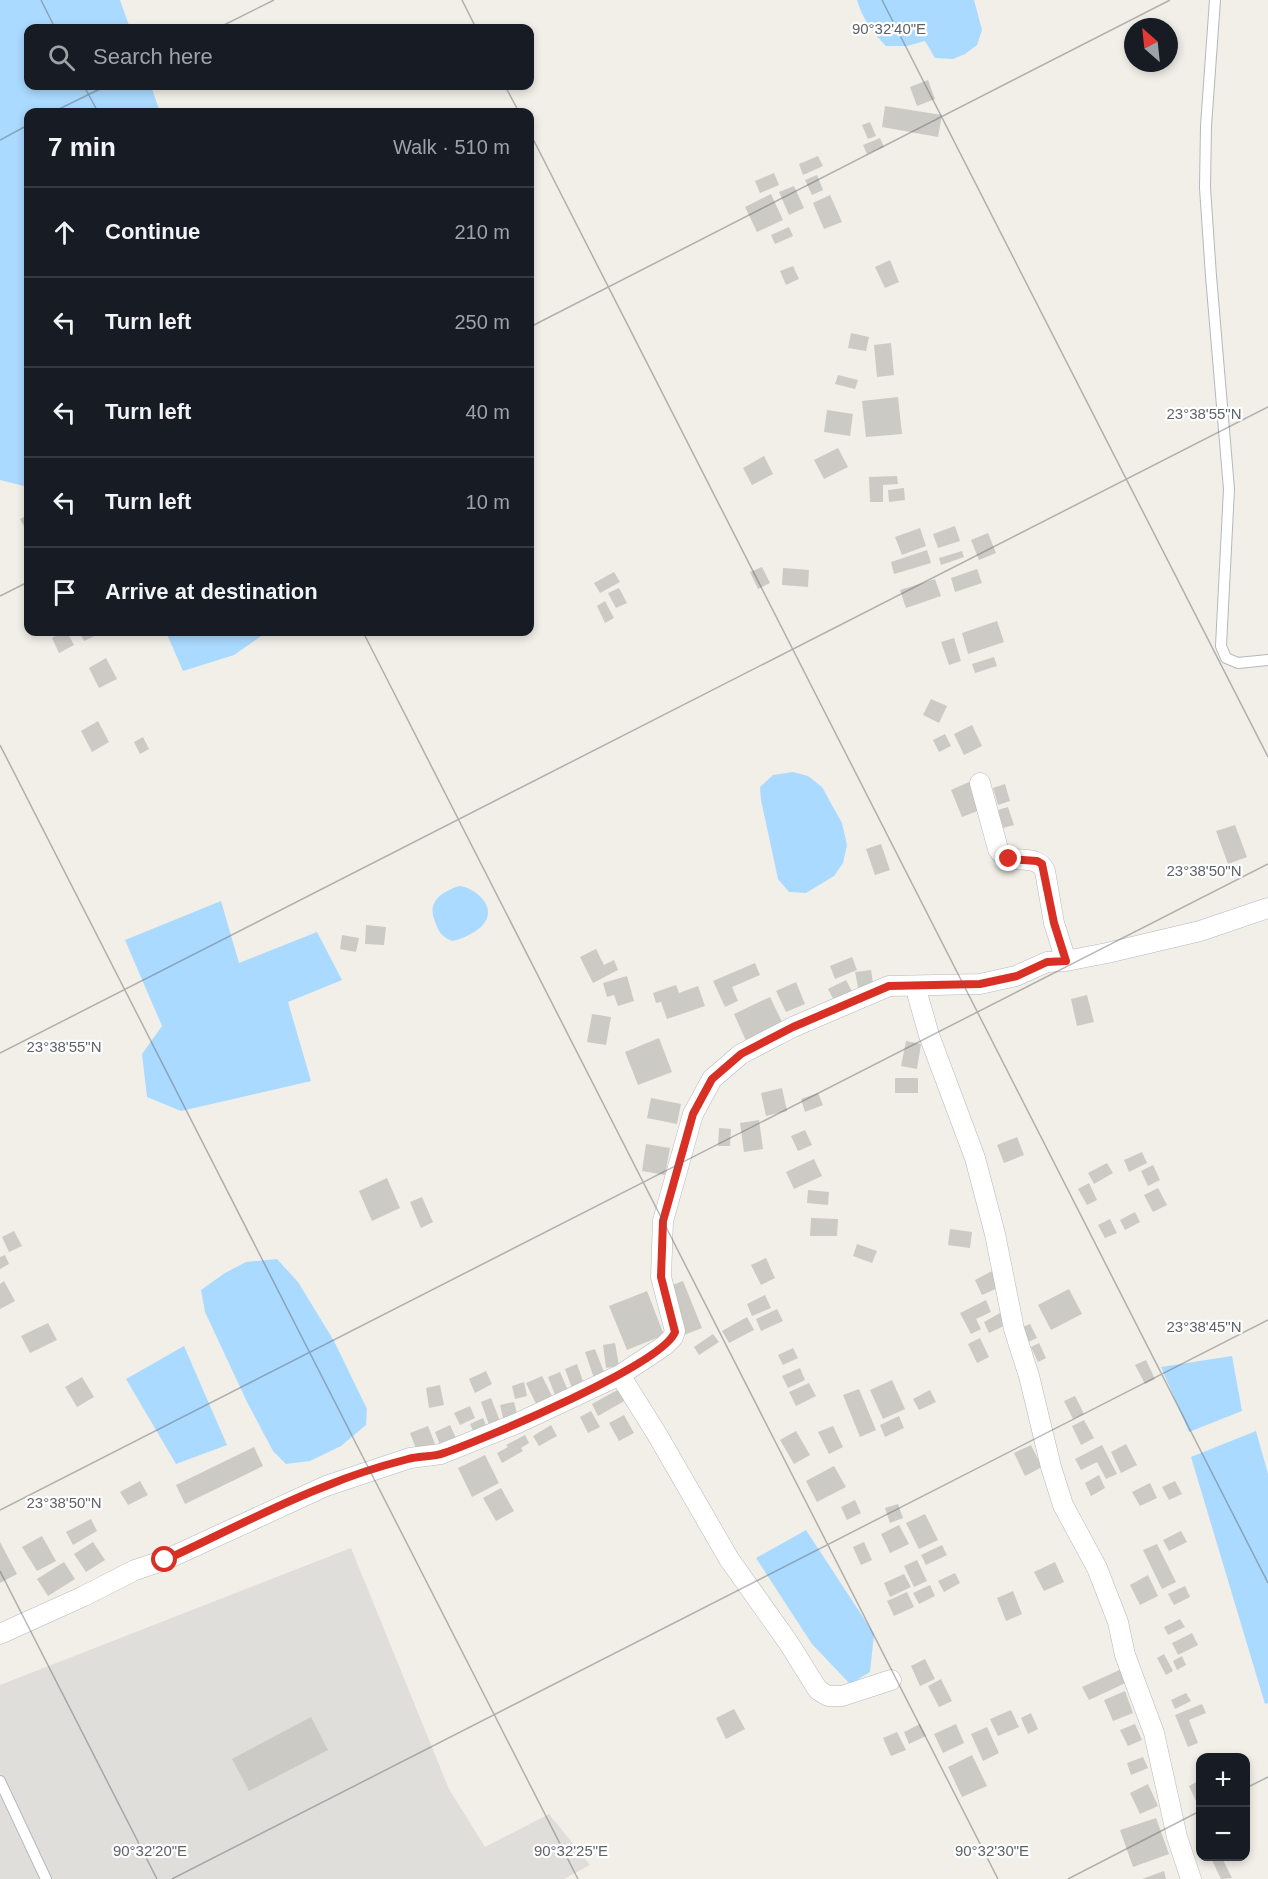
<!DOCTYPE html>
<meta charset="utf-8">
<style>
:root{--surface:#171b24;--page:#242831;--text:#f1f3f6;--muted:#9ea1a6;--line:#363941}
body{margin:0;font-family:Helvetica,sans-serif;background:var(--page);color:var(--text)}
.controls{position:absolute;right:18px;bottom:18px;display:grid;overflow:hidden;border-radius:12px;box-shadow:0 3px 9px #0003}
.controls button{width:54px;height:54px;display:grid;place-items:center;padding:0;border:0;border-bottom:2px solid var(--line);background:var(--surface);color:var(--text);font:30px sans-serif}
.compass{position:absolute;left:1124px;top:18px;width:54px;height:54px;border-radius:50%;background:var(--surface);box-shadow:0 3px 9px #0003;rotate:333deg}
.stop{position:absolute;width:18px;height:18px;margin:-14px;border:4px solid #d93025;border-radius:50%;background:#fff}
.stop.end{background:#d93025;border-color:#fff;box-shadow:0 2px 6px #0008}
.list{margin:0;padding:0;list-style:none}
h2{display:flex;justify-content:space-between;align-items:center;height:78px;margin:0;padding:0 24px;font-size:26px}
h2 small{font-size:20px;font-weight:400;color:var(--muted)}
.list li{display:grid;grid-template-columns:39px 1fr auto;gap:18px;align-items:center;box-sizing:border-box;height:90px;padding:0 24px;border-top:2px solid var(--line)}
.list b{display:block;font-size:22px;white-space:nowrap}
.list em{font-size:20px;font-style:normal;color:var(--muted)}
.icon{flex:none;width:33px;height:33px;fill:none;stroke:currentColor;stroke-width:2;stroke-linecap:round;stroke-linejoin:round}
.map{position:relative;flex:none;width:1268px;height:1879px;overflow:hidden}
.search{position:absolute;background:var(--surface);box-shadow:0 3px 9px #0003;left:24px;top:24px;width:510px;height:66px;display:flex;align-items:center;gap:15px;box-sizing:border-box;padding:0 21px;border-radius:12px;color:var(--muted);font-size:22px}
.panel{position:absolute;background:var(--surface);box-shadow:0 3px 9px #0003;left:24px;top:108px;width:510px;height:528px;border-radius:12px}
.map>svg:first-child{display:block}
.industrial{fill:#e0deda}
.water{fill:#aadaff}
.building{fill:#cccac5}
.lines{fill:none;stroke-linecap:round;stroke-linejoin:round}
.service-casing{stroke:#b5b8bc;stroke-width:12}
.minor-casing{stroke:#b5b8bc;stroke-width:21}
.service{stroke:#fff;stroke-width:10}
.minor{stroke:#fff;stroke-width:20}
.route{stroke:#d93025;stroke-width:8}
.ticks{fill:none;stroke:#5f6368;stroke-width:1.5;stroke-opacity:0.45}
.ticks-label{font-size:15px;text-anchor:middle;fill:#5f6368;stroke:#fff;stroke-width:4.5;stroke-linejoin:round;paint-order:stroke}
</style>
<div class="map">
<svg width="1268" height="1879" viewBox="0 0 1268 1879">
<rect width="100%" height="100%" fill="#f1efe8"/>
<path class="industrial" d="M 351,1548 L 449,1789 L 485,1847 L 549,1814 L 590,1865 L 564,1879 L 0,1879 L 0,1685 Z"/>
<path class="water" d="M 0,0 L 120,0 L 130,28 L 28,28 L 28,86 L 151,86 L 160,112 L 28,112 L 28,487 L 0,480 Z
M 857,0 L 974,0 L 982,30 L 977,45 L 965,54 L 953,59 L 935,58 L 925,41 L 907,46 L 886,46 C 873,33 862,18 857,0 Z
M 166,632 L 267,632 L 234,655 L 183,671 Z
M 793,772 L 808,776 L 822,787 L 842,823 L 847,845 L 843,863 L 834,876 L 806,893 L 789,892 L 778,879 L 761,800 L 760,787 L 773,775 Z
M 459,886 C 472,887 493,902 487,918 C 483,930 463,939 452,941 C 443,937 439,933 436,924 C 426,903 439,893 459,886 Z
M 221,901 L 239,963 L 317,932 L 342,980 L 288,1002 L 311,1081 L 181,1111 L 147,1097 L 142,1054 L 162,1026 L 125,940 Z
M 277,1259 L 298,1282 L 334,1341 L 367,1409 L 366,1425 L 341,1446 L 310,1461 L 286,1464 L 273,1451 L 247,1402 L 205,1312 L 201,1290 L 225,1273 L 246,1262 Z
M 184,1346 L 227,1445 L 176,1464 L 126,1379 Z
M 1232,1356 L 1242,1411 L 1189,1432 L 1161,1367 Z
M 1256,1431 L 1268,1474 L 1268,1703 L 1265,1704 L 1191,1457 Z
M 806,1530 L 874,1634 L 870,1672 L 850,1684 L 812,1644 L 756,1558 Z"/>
<path class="building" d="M 928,80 L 935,99 L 917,106 L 910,87 Z
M 885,106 L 942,115 L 938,137 L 882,127 Z
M 870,122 L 876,136 L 868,139 L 862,125 Z
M 880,138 L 884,147 L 867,154 L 863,145 Z
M 818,156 L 823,166 L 803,175 L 799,164 Z
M 774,173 L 779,185 L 760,193 L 755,181 Z
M 817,175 L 823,190 L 812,195 L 805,180 Z
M 794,186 L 804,208 L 789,215 L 779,192 Z
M 771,194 L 783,220 L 757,232 L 745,207 Z
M 830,195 L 842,222 L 824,229 L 813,203 Z
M 789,227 L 793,236 L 775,244 L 771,235 Z
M 890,260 L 899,282 L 885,288 L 875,267 Z
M 793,266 L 799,279 L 786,285 L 780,271 Z
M 851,333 L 869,337 L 866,351 L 848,348 Z
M 891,343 L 894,375 L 877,377 L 874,345 Z
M 838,375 L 858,380 L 855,389 L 835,384 Z
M 898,397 L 902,434 L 866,437 L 862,401 Z
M 827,410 L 853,414 L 850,436 L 824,432 Z
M 838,448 L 848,467 L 824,479 L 814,460 Z
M 764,456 L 773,474 L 752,485 L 743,468 Z
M 897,476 L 898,484 L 883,485 L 883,502 L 870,502 L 869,477 Z
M 904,488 L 905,500 L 889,502 L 888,490 Z
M 28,515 L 28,528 L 26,530 L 20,519 Z
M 955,526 L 960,541 L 938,548 L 933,534 Z
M 920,528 L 926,546 L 902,555 L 895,537 Z
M 988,533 L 996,553 L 979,560 L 971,540 Z
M 927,550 L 931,563 L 894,574 L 891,562 Z
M 962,551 L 964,557 L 941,565 L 939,558 Z
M 762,567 L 770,583 L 758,589 L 750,572 Z
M 783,568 L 809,570 L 808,587 L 782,585 Z
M 977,569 L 982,583 L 955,592 L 951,578 Z
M 614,572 L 620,582 L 600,593 L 594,583 Z
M 935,579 L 941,596 L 906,608 L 900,590 Z
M 619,588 L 627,603 L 616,608 L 608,593 Z
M 605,601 L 614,618 L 605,623 L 597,606 Z
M 997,621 L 1004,642 L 968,654 L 962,633 Z
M 64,632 L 67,632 L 74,645 L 59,653 L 52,638 Z
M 79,632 L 103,632 L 84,641 Z
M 954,638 L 961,661 L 949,665 L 941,642 Z
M 994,657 L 997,666 L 975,673 L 972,664 Z
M 106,658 L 117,679 L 99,688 L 89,668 Z
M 931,699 L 947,706 L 939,723 L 923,715 Z
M 98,721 L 109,742 L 92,752 L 81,731 Z
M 972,725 L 982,746 L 964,755 L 954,734 Z
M 945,734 L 951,746 L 939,752 L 933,740 Z
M 143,737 L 149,749 L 140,754 L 134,742 Z
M 969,782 L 980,810 L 962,817 L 951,790 Z
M 1005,784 L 1010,801 L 998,805 L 993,788 Z
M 1008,807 L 1014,825 L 1003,828 L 998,810 Z
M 1235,825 L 1247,857 L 1228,864 L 1216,831 Z
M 881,844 L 890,870 L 875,875 L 866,849 Z
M 366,925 L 386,927 L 384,945 L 365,944 Z
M 342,935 L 359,938 L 356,952 L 340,949 Z
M 596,949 L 604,965 L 614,960 L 618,970 L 593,983 L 580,957 Z
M 852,957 L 857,970 L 835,979 L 830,966 Z
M 755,963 L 760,975 L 732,987 L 738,1001 L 725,1007 L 713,981 Z
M 871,970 L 874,989 L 859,992 L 855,972 Z
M 627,976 L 634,1001 L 618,1006 L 614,995 L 607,997 L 603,983 Z
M 846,980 L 854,995 L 836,1004 L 828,989 Z
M 796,982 L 805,1004 L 786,1012 L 776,991 Z
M 676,985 L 679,993 L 698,986 L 705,1006 L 667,1019 L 661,1002 L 656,1003 L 653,993 Z
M 1087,995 L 1094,1022 L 1077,1026 L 1071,999 Z
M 770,997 L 784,1026 L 747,1043 L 734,1014 Z
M 592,1014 L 611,1017 L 606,1045 L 587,1042 Z
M 659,1038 L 672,1072 L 638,1085 L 625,1052 Z
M 906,1041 L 921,1044 L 917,1069 L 901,1066 Z
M 895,1078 L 918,1078 L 918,1093 L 895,1093 Z
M 782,1088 L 787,1111 L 766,1116 L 761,1093 Z
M 818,1093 L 823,1105 L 805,1112 L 801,1099 Z
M 651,1098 L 681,1104 L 677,1124 L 647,1118 Z
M 759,1120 L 763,1149 L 744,1152 L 740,1123 Z
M 719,1128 L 731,1129 L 730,1146 L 718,1146 Z
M 805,1130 L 812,1145 L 798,1151 L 791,1136 Z
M 1017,1137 L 1024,1155 L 1004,1163 L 997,1145 Z
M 646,1144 L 670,1148 L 665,1175 L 642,1171 Z
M 1142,1152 L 1147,1163 L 1129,1172 L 1124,1160 Z
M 814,1159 L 822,1176 L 794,1189 L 786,1172 Z
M 1107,1163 L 1113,1173 L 1094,1184 L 1088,1173 Z
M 1153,1165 L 1160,1180 L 1148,1186 L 1141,1171 Z
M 387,1178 L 400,1208 L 372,1221 L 359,1191 Z
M 1089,1183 L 1097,1200 L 1087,1205 L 1078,1189 Z
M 1158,1188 L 1167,1205 L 1153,1212 L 1144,1195 Z
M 808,1190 L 829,1192 L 828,1205 L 807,1203 Z
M 422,1197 L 433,1222 L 421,1228 L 410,1202 Z
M 1135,1212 L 1140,1222 L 1125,1230 L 1120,1220 Z
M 811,1218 L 838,1219 L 837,1236 L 810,1236 Z
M 1110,1219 L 1117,1233 L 1105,1238 L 1098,1225 Z
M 950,1229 L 972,1232 L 970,1248 L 948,1245 Z
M 14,1231 L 22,1246 L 9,1252 L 2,1237 Z
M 857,1244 L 877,1251 L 872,1263 L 853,1256 Z
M 5,1255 L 9,1264 L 0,1269 L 0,1257 Z
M 766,1258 L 775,1278 L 761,1285 L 751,1265 Z
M 994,1270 L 1002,1286 L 982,1295 L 975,1280 Z
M 4,1281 L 15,1301 L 0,1309 L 0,1284 Z
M 683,1281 L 702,1328 L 684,1335 L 665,1288 Z
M 1069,1289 L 1082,1314 L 1051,1330 L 1038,1305 Z
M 647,1291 L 664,1335 L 627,1350 L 609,1306 Z
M 765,1295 L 771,1308 L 752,1316 L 747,1304 Z
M 986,1300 L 991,1312 L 976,1319 L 981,1329 L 971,1334 L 960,1313 Z
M 777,1309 L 783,1321 L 761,1331 L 756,1319 Z
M 1000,1313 L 1006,1325 L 989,1333 L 984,1322 Z
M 747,1317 L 754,1330 L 729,1343 L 722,1331 Z
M 48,1323 L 57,1340 L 30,1353 L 21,1336 Z
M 1030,1324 L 1037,1338 L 1026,1343 L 1018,1329 Z
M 713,1334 L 719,1342 L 699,1355 L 694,1347 Z
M 980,1338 L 989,1357 L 977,1363 L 968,1344 Z
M 615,1343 L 619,1366 L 606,1368 L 603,1345 Z
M 1039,1343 L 1046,1358 L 1038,1362 L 1031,1347 Z
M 793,1348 L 798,1358 L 783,1365 L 778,1355 Z
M 595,1349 L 606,1377 L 595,1381 L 585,1352 Z
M 1146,1360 L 1155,1379 L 1145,1384 L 1135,1365 Z
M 577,1364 L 586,1390 L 574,1394 L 565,1369 Z
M 800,1368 L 805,1380 L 788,1388 L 782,1376 Z
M 486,1371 L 492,1384 L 475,1393 L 469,1379 Z
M 560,1372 L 570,1395 L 557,1400 L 548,1377 Z
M 542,1376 L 553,1398 L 537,1406 L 526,1383 Z
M 82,1377 L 94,1397 L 77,1407 L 65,1387 Z
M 892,1380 L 905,1409 L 883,1419 L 870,1390 Z
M 524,1382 L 527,1396 L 515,1399 L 512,1386 Z
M 809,1383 L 816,1396 L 796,1406 L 789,1392 Z
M 440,1385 L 444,1405 L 429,1408 L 426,1388 Z
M 619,1389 L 626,1400 L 598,1416 L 592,1404 Z
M 859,1389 L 876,1430 L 860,1437 L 843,1395 Z
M 930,1390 L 936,1402 L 919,1410 L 913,1399 Z
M 1075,1396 L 1084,1414 L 1073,1419 L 1064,1401 Z
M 491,1398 L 500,1421 L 489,1425 L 481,1402 Z
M 514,1402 L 518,1418 L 504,1422 L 500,1405 Z
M 470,1406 L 475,1418 L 460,1425 L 454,1413 Z
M 591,1411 L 600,1427 L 588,1433 L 580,1417 Z
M 624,1415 L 634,1433 L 619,1441 L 609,1423 Z
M 899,1416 L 904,1428 L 885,1437 L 880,1425 Z
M 483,1418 L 488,1430 L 475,1435 L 470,1424 Z
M 1084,1420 L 1094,1438 L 1081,1445 L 1072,1426 Z
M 450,1425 L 456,1438 L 440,1445 L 435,1432 Z
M 551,1425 L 557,1436 L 539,1446 L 533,1436 Z
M 428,1426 L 437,1449 L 419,1456 L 410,1433 Z
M 833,1426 L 843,1447 L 829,1454 L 818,1432 Z
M 796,1431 L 810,1455 L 794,1464 L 780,1440 Z
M 525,1435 L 529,1443 L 521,1448 L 523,1451 L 502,1463 L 497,1453 L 508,1447 L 506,1445 Z
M 1126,1444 L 1137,1465 L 1121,1473 L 1111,1452 Z
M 1031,1445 L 1042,1467 L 1025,1476 L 1014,1453 Z
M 1102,1445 L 1117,1474 L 1106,1479 L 1097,1462 L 1081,1470 L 1075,1459 Z
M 254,1447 L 263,1466 L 185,1504 L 176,1485 Z
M 485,1455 L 499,1483 L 472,1497 L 458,1468 Z
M 834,1466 L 846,1487 L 817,1502 L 806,1481 Z
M 1099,1475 L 1105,1488 L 1091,1496 L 1085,1483 Z
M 140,1481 L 148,1495 L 128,1505 L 120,1492 Z
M 1175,1481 L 1182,1494 L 1169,1500 L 1162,1487 Z
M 1150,1483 L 1157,1498 L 1140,1506 L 1132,1492 Z
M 501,1488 L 514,1511 L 496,1521 L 483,1498 Z
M 855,1500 L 861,1513 L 847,1520 L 841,1507 Z
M 898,1504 L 903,1518 L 890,1523 L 885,1508 Z
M 925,1514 L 938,1540 L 919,1549 L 906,1523 Z
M 91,1519 L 97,1531 L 73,1545 L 66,1532 Z
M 899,1525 L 909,1544 L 890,1553 L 881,1534 Z
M 1181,1531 L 1187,1542 L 1169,1551 L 1163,1540 Z
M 42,1536 L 56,1561 L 37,1571 L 22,1547 Z
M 0,1542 L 17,1574 L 0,1583 Z
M 93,1542 L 105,1560 L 86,1572 L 74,1554 Z
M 864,1542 L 872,1560 L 861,1565 L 853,1547 Z
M 1157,1544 L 1176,1582 L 1162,1589 L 1143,1550 Z
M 942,1545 L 947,1555 L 926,1565 L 921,1555 Z
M 917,1560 L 927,1581 L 914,1587 L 904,1566 Z
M 64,1562 L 75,1579 L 48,1596 L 37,1579 Z
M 1055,1562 L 1064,1582 L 1044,1591 L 1034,1572 Z
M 955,1573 L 960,1583 L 944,1592 L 938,1581 Z
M 904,1574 L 911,1587 L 890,1597 L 884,1583 Z
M 1148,1575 L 1158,1596 L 1140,1605 L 1130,1585 Z
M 930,1585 L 935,1596 L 919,1604 L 913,1593 Z
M 1185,1586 L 1190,1597 L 1174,1605 L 1168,1594 Z
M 1013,1591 L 1022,1614 L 1006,1621 L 997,1598 Z
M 907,1592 L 914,1607 L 894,1616 L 887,1601 Z
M 1180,1619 L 1185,1627 L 1168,1635 L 1164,1627 Z
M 1192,1633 L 1198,1645 L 1178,1655 L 1172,1643 Z
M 1164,1654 L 1173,1671 L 1166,1675 L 1157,1658 Z
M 1182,1656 L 1186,1665 L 1177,1670 L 1173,1661 Z
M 925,1659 L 935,1679 L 920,1686 L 911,1666 Z
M 1126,1667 L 1132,1680 L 1089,1700 L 1082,1687 Z
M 941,1679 L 952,1701 L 939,1707 L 928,1686 Z
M 1125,1691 L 1133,1713 L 1113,1721 L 1104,1700 Z
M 1186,1693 L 1191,1701 L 1175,1709 L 1171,1700 Z
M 1202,1704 L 1206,1713 L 1189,1720 L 1198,1743 L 1188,1747 L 1175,1715 Z
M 734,1709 L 745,1729 L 726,1739 L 716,1718 Z
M 1011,1710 L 1019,1727 L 998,1736 L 990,1719 Z
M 1031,1713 L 1038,1729 L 1028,1734 L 1021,1718 Z
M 311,1717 L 328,1750 L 249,1791 L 232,1759 Z
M 920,1724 L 926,1736 L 909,1744 L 904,1732 Z
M 956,1724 L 964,1743 L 943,1753 L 934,1734 Z
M 1135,1724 L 1142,1740 L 1128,1746 L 1120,1730 Z
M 987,1727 L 999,1753 L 983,1761 L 971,1734 Z
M 897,1732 L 906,1750 L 891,1756 L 883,1738 Z
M 972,1755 L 987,1786 L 962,1797 L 948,1767 Z
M 1143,1757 L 1148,1768 L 1131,1775 L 1127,1763 Z
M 1200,1780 L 1200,1804 L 1198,1805 L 1189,1786 Z
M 1148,1784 L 1158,1806 L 1140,1814 L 1130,1793 Z
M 1200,1806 L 1200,1826 L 1199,1826 L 1197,1807 Z
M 1156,1818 L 1169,1854 L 1133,1867 L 1120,1830 Z
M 1210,1856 L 1221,1856 L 1232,1878 L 1221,1879 Z
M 1164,1871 L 1166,1879 L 1142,1879 Z"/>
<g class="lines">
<defs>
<path id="service" d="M 1215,0 L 1206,126 L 1205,188 L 1211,276 L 1229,489 L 1221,646 L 1226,658 L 1238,663 L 1268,660
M 0,1781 L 46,1879"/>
<path id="minor" d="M 980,783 L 998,849 C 1009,868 1036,851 1045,871 L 1054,923 L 1066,961
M 915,986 L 929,1035 L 975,1158 L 995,1234 L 1014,1329 L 1029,1376 L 1051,1467 L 1063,1505 L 1097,1568 L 1118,1622 L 1125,1655 L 1154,1733 L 1177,1837 L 1191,1879
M 620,1375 L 658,1436 L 729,1559 L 788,1642 L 818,1690 L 828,1696 L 842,1696 L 891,1680
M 0,1634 L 84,1596 L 135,1570 L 165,1560 L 326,1486 L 410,1458 L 441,1454 L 518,1423 L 620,1375 L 664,1346 L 673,1337 L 675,1331 L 661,1277 L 663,1221 L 693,1114 L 712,1079 L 741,1054 L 793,1027 L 889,986 L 980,984 L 1016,976 L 1047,962 L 1066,961 L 1107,953 L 1200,931 L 1268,908"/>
</defs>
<use href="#service" class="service-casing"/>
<use href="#minor" class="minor-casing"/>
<use href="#service" class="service"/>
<use href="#minor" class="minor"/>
</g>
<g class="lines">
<path class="route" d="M 165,1560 C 218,1536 271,1507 326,1486 C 352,1475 381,1466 408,1459 C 420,1456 433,1457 444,1453 C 484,1439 662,1365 675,1332 L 661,1277 L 663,1221 L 693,1114 L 712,1079 L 741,1054 L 793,1027 L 889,986 L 980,984 L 1017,976 L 1047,962 L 1066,961 L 1054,923 L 1042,864 L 1037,861 L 1009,859"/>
</g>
<path class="ticks" d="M 41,0 L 55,28M 462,0 L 476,28M 882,0 L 1268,757M 218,28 L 274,0M 84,86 L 98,112M 505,86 L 519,112M 53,112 L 106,86M 530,133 L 1268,1583M 0,140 L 28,125M 530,327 L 1170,0M 0,596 L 28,582M 363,632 L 998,1879M 0,745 L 578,1879M 0,1053 L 1268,407M 0,1510 L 1268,864M 0,1571 L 157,1879M 1246,1788 L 1268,1777M 172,1879 L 1268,1320M 1068,1879 L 1200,1811"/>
<g class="ticks-label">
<text x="889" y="34">90°32'40"E</text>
<text x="1204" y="419">23°38'55"N</text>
<text x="1204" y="876">23°38'50"N</text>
<text x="64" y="1052">23°38'55"N</text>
<text x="1204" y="1332">23°38'45"N</text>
<text x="64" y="1508">23°38'50"N</text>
<text x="150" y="1856">90°32'20"E</text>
<text x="571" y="1856">90°32'25"E</text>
<text x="992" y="1856">90°32'30"E</text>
</g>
</svg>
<div class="controls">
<button>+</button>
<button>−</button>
</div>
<svg class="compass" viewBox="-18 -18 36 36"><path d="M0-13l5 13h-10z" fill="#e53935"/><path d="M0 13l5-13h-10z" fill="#9ea1a6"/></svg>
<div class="stop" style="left:165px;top:1560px"></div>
<div class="stop end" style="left:1009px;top:859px"></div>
<div class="search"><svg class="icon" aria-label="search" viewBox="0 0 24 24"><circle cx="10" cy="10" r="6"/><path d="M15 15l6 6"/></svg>Search here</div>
<section class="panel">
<h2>7 min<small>Walk · 510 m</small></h2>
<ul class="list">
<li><svg class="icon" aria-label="ahead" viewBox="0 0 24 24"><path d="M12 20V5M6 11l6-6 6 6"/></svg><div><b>Continue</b></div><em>210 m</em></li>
<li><svg class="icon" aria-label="left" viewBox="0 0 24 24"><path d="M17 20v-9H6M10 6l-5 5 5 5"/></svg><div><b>Turn left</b></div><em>250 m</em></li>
<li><svg class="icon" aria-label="left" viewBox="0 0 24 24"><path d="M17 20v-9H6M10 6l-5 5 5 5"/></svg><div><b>Turn left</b></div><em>40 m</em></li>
<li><svg class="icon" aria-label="left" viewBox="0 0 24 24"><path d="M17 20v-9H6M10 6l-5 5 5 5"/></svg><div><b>Turn left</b></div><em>10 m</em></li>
<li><svg class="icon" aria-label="arrive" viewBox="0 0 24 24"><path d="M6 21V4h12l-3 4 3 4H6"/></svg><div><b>Arrive at destination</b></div></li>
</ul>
</section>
</div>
